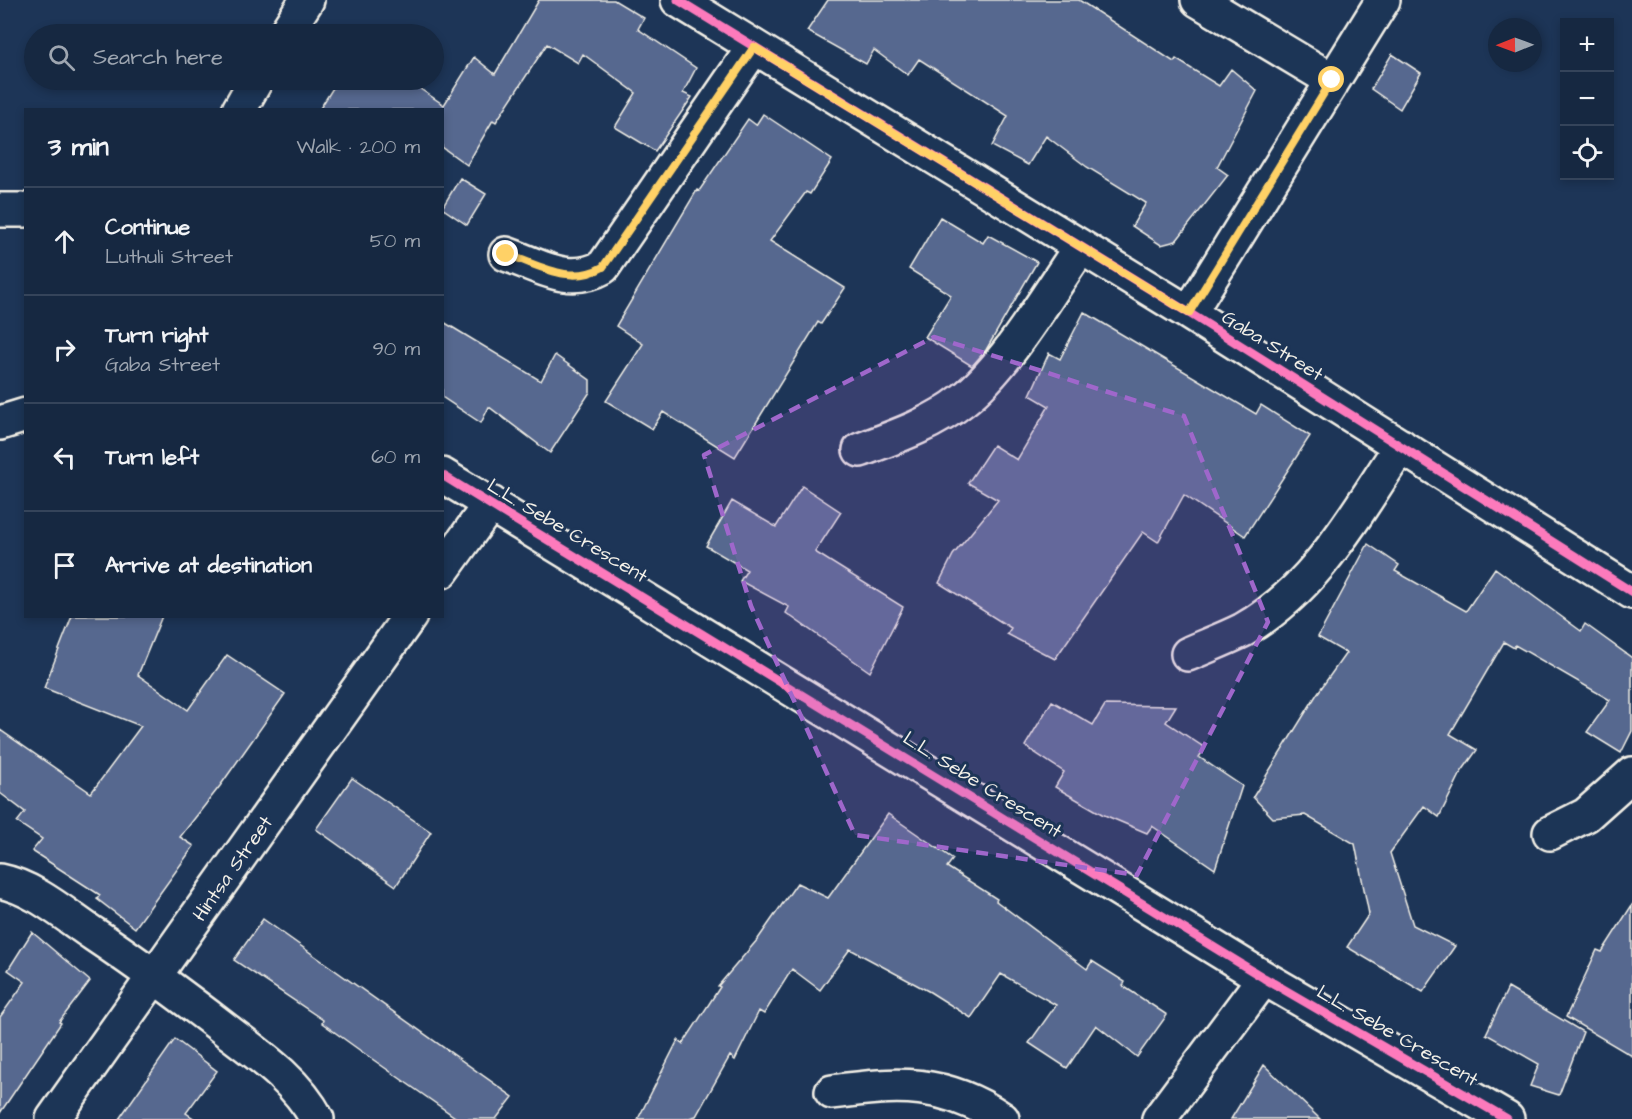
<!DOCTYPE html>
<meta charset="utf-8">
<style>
:root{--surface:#162841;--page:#23344c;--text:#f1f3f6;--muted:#9ea6b1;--line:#35445a}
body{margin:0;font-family:"Architects Daughter",sans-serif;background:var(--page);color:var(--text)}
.controls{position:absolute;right:18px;top:18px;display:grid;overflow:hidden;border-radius:0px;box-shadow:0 3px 9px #0003}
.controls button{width:54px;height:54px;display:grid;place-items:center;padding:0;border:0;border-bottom:2px solid var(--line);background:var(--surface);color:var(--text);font:30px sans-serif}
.compass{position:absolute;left:1488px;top:18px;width:54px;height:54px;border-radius:50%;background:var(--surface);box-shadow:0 3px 9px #0003;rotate:269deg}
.stop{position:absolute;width:18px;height:18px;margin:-14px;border:4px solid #ffd166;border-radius:50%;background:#fff}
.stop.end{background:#ffd166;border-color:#fff;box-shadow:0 2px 6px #0008}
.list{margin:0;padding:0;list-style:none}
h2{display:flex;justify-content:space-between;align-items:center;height:78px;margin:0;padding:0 24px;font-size:26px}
h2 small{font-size:20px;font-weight:400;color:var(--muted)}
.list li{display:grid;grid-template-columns:39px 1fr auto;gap:18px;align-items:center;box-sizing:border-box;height:108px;padding:0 24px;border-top:2px solid var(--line)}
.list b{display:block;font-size:22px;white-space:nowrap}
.list p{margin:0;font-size:20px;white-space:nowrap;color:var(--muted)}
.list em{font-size:20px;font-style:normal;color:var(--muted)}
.icon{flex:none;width:33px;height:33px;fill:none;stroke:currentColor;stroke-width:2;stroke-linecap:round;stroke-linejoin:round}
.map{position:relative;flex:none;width:1632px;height:1119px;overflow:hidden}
.search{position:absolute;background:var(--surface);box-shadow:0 3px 9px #0003;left:24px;top:24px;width:420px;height:66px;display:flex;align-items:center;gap:15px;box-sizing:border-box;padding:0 21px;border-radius:33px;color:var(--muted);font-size:22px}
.panel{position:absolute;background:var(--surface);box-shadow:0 3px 9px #0003;left:24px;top:108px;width:420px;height:510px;border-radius:0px}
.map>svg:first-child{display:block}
.building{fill:#57688f;stroke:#f4f1e8;stroke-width:1.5}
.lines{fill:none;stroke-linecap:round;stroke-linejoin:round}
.minor-casing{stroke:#f4f1e8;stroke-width:38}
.minor{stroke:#1d3557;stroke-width:33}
.cycleway-casing{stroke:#1d3557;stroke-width:13}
.cycleway{stroke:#fd7abc;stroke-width:9}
.route{stroke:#ffd166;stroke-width:8}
.marked{fill:#9f67cb;fill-opacity:0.2;stroke:#9f67cb;stroke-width:4.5;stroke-dasharray:12 8;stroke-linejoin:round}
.labels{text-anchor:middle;stroke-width:6;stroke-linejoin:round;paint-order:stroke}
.street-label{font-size:20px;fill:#f4f1e8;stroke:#1d3557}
</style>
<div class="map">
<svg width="1632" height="1119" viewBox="0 0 1632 1119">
<rect width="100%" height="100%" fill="#1d3557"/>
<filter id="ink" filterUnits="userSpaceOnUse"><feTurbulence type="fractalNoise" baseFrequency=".0167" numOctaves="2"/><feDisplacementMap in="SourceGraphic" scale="12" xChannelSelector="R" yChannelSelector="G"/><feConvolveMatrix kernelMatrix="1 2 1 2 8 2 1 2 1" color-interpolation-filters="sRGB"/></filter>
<g filter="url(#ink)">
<path class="building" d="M 539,0 L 614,0 L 644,18 L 638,29 L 696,68 L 683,93 L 692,97 L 655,151 L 615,127 L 636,93 L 583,54 L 578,63 L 547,44 L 496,122 L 493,120 L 467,165 L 442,147 L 442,110 L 319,110 L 338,80 L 407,80 L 444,105 L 474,57 L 495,74 Z
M 828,0 L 1079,0 L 1174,62 L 1176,59 L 1219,86 L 1231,69 L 1257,91 L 1217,167 L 1228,175 L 1176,241 L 1161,245 L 1132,226 L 1146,203 L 1087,167 L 1046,136 L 1028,165 L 992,146 L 1008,116 L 919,59 L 908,75 L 874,50 L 866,64 L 807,31 Z
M 1392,54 L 1421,73 L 1400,109 L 1371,89 Z
M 763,114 L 832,160 L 810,194 L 806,192 L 770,241 L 845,288 L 821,324 L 818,322 L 735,457 L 663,412 L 652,429 L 606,401 L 643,344 L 616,326 L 697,190 L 699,191 L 748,119 L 756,125 Z
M 460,178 L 486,194 L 467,225 L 442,208 Z
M 940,217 L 983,243 L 988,235 L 1037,262 L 986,350 L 972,366 L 925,337 L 951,295 L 909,269 Z
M 1084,312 L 1256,414 L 1261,405 L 1310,436 L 1245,536 L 1184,495 L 1158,542 L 1143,532 L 1055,659 L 1007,634 L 1011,628 L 939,583 L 953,555 L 998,500 L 968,483 L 993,445 L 1017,460 L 1049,406 L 1030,395 L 1049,353 L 1060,359 Z
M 442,321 L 541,381 L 555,355 L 590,380 L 590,392 L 550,453 L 489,407 L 481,423 L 442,397 Z
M 802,486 L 841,512 L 815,552 L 903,607 L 870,672 L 786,613 L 789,607 L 740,581 L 747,570 L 706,546 L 732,501 L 776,527 Z
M 1368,544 L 1399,565 L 1395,571 L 1466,611 L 1495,568 L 1581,631 L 1585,624 L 1632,658 L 1632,731 L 1621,753 L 1587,732 L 1610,700 L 1515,645 L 1514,648 L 1504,642 L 1450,734 L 1477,750 L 1462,771 L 1439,817 L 1424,806 L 1390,853 L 1413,925 L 1455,946 L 1423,992 L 1347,947 L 1369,914 L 1355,844 L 1305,815 L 1273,818 L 1253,797 L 1317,694 L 1346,653 L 1318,637 Z
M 72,616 L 162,616 L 138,675 L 188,710 L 227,655 L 285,694 L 220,786 L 180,837 L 194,846 L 135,928 L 97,899 L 100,895 L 32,851 L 42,839 L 17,822 L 25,812 L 0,793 L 0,730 L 91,793 L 141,726 L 44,688 Z
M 1052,701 L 1093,725 L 1105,705 L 1176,706 L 1166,722 L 1205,748 L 1199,757 L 1242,786 L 1215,869 L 1152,826 L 1147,833 L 1102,814 L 1055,787 L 1064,772 L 1025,746 Z
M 352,778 L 431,832 L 396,886 L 316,829 Z
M 888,814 L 953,859 L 947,867 L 997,899 L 996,901 L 1087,969 L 1092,961 L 1125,982 L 1123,986 L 1167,1015 L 1137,1057 L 1096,1025 L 1067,1068 L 1029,1043 L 1056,1005 L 1001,974 L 971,1018 L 930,992 L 850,949 L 820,990 L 792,969 L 764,1014 L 759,1011 L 735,1060 L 730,1056 L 696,1116 L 685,1119 L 638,1119 L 678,1040 L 683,1044 L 720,987 L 718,986 L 758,939 L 797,883 L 828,898 Z
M 1632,905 L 1632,1056 L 1566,1017 L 1597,950 L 1602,952 Z
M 263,919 L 513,1097 L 496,1119 L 458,1119 L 365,1054 L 322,1023 L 323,1020 L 234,960 Z
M 32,932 L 90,981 L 59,1022 L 61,1023 L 0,1113 L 0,1017 L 25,982 L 8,970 Z
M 1508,988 L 1583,1032 L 1559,1095 L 1530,1086 L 1539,1064 L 1486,1034 Z
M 175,1039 L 217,1071 L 186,1113 L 195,1119 L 119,1119 Z
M 1264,1065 L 1320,1119 L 1231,1119 Z"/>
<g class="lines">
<defs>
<path id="minor" d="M 678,0 L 1189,313 L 1632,592
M 1198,0 L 1332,80
M 285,34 L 307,0
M 239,110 L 256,80
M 0,210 L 26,210
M 506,254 C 540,266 569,286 603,267 L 754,47
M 1189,313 L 1383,0
M 0,423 L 26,415
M 860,450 C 895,437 933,424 963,400 C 1006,367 1048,294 1080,248
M 442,475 L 1264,978 L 1507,1119
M 442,571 L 491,503
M 1188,654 C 1206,646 1225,639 1243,630 C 1316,589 1356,513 1401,446
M 1550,833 L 1586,815 L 1632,774
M 0,881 C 35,888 66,916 95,935 C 140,965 183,997 226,1030 C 259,1055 297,1081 317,1119
M 832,1092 C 898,1083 944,1080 1002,1119
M 53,1119 L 410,616
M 1159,1119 L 1264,978"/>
</defs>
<use href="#minor" class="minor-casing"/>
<use href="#minor" class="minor"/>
<defs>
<path id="cycleway" d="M 678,0 L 1189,313 L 1632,592
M 442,475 L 1264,978 L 1507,1119"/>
</defs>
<use href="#cycleway" class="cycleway-casing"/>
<use href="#cycleway" class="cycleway"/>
</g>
</g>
<g class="lines" filter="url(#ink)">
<path class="route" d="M 506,254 C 539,265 570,286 603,267 L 754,47 L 1189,313 L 1332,80"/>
</g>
<path class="marked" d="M 934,337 L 1184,416 L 1268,622 L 1137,875 L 855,835 L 751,606 L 704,455 Z"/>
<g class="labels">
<g class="street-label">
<text transform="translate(1273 345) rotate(32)" y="7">Gaba Street</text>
<text transform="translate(568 530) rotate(31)" y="7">L.L. Sebe Crescent</text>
<text transform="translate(983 784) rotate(32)" y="7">L.L. Sebe Crescent</text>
<text transform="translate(232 868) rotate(-55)" y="7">Hintsa Street</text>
<text transform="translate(1398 1035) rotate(30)" y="7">L.L. Sebe Crescent</text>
</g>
</g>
</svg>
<div class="controls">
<button>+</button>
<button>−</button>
<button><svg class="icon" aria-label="locate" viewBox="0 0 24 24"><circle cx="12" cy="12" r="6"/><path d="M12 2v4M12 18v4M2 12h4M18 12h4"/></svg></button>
</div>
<svg class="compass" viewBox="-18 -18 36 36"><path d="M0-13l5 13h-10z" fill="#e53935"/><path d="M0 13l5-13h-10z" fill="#9ea6b1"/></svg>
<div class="stop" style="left:1332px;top:80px"></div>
<div class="stop end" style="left:506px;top:254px"></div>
<div class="search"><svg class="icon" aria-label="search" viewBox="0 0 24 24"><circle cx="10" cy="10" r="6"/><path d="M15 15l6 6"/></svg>Search here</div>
<section class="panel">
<h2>3 min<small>Walk · 200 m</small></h2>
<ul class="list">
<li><svg class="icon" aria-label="ahead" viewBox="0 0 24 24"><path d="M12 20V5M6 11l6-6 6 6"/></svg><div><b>Continue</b><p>Luthuli Street</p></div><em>50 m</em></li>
<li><svg class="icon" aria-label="right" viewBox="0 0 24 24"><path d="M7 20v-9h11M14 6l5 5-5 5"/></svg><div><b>Turn right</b><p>Gaba Street</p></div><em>90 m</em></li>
<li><svg class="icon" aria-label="left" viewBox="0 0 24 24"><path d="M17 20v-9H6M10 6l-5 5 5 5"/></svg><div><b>Turn left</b></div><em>60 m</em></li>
<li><svg class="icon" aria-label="arrive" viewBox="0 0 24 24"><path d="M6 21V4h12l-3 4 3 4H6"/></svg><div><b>Arrive at destination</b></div></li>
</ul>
</section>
</div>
